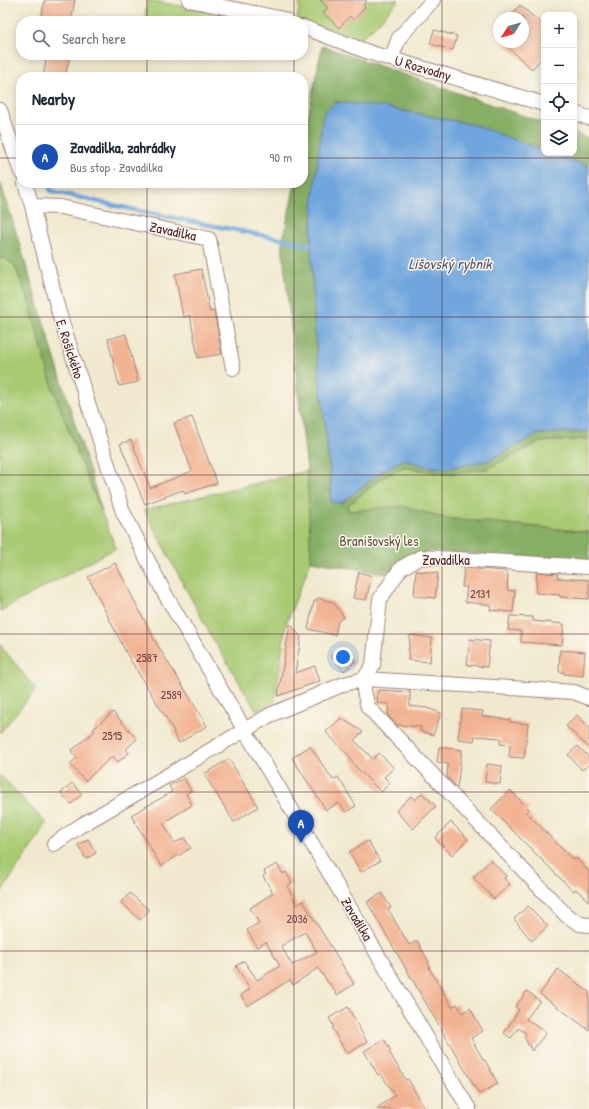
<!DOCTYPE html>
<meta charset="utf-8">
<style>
:root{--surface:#fff;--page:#f6f6f7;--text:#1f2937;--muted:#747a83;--line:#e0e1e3;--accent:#1a73e8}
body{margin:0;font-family:"Patrick Hand",sans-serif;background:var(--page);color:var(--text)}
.controls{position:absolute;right:12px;top:12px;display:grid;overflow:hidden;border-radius:8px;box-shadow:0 2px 10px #0003}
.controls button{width:36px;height:36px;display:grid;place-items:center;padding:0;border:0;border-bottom:1px solid var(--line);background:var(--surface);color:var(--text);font:20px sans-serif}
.compass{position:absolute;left:493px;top:12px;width:36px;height:36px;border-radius:50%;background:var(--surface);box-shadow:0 2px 10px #0003;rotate:233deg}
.you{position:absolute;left:343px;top:657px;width:14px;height:14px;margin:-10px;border:3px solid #fff;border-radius:50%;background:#1a73e8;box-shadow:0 0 0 6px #1a73e833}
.badge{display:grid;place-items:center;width:26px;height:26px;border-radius:50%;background:var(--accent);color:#fff;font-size:13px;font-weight:700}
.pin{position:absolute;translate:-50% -33px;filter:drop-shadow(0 1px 2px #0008)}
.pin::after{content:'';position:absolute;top:21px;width:14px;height:12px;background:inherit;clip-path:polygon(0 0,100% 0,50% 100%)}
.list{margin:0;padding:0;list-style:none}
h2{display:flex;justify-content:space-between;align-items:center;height:52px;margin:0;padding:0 16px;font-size:17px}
h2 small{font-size:13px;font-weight:400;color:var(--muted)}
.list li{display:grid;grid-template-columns:26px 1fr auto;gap:12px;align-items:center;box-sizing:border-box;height:64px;padding:0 16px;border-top:1px solid var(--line)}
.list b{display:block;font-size:15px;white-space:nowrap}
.list p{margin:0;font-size:13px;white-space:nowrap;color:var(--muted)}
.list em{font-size:13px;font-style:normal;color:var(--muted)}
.icon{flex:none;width:22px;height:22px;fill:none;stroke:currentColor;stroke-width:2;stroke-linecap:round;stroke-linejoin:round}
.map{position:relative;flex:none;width:589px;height:1109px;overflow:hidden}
.search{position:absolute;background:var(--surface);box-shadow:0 2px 10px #0003;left:16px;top:16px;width:292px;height:44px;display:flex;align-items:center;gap:10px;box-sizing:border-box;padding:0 14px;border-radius:16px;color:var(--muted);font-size:15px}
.panel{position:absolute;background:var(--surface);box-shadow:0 2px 10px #0003;left:16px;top:72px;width:292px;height:116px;border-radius:16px}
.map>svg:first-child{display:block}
.green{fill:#a8ca73;stroke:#79744f}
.forest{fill:#86ae65;stroke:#686648}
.water{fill:#70a6dd;stroke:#5d6284}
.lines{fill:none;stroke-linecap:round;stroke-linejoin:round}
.stream{stroke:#70a6dd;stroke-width:4.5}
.building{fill:#f2b393;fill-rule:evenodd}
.minor-casing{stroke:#9e847d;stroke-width:16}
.minor{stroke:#fff;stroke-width:14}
.grid{fill:none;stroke:#4a1f2b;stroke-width:1;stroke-opacity:0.55}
.labels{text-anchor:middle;stroke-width:3;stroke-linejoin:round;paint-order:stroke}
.number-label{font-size:12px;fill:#744445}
.street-label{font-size:14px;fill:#4a1f2b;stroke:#fbf7ec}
.park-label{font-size:14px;fill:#665241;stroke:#fbf7ec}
.water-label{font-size:15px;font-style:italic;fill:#595572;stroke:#fbf7ec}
</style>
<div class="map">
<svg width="589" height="1109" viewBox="0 0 589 1109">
<rect width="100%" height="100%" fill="#fbf7ec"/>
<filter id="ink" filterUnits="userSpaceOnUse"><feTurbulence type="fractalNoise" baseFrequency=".025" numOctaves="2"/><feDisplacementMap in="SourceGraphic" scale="8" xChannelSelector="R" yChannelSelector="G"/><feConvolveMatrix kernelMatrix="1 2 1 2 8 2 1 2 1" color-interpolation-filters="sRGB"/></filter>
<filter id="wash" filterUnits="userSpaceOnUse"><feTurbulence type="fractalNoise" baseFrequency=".012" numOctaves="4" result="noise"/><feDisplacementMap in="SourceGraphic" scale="16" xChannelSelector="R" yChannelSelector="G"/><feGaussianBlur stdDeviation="0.9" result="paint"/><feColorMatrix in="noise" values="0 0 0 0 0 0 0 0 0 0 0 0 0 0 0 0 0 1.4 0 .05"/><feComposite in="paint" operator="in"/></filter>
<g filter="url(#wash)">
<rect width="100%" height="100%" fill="#f1e9cf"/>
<path class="green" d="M 148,0 L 224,14 L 222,21 L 144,21 Z
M 300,0 L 399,0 L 376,25 L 359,40 L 303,22 L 303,21 L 297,20 Z
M 3,258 L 14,264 L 28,298 L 53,389 L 78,455 L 116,548 L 0,611 L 0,259 Z
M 589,439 L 589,532 L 445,518 L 403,506 L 349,511 L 347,506 L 380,479 L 404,467 L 444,474 L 486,469 L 540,442 Z
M 307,471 L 311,561 L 286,624 L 275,702 L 256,710 L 211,636 L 144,510 Z
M 0,645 L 36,689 L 0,733 Z
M 0,775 L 47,824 L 0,894 Z"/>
<path class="forest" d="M 322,46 L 544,123 L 544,151 L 475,125 L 383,107 L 336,102 L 314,192 L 311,245 L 315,335 L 331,480 L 331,501 L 342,503 L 378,474 L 404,459 L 423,466 L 447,468 L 487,461 L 538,434 L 589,431 L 589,439 L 540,442 L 486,469 L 444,474 L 404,467 L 380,479 L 347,506 L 349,511 L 403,506 L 445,518 L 589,532 L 589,561 L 428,551 L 385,574 L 311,561 L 307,471 L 282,245 L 295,183 L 303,183 L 303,141 Z
M 574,133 L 589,138 L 589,166 L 551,153 L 574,153 Z
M 0,181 L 10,213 L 102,511 L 78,455 L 53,389 L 28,298 L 14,264 L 3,258 L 0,259 Z"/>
<path class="water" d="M 336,102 L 383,107 L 475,125 L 544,151 L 544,153 L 551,153 L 589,166 L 589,431 L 538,434 L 487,461 L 447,468 L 423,466 L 404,459 L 378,474 L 342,503 L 331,502 L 331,480 L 315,335 L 311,245 L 314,192 L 323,114 Z"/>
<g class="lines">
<path class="stream" d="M 48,183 L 51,191 L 139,211 L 311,245 L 315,247"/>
</g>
<g id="blocks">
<path class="building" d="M 45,0 L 75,0 L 71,21 L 40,21 Z
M 320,0 L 367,0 L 363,5 L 365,7 L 354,20 L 350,16 L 339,28 L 323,13 L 328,8 Z
M 520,5 L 544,26 L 544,55 L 532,69 L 502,42 L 523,42 L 523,18 L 508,18 Z
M 434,30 L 457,36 L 453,50 L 430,44 Z
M 47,55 L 70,55 L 65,77 L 43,77 Z
M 201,269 L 210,312 L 214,311 L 222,354 L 198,358 L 190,315 L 183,317 L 175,274 Z
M 126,334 L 138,382 L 119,386 L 108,339 Z
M 192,417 L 217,483 L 185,494 L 183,490 L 145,504 L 120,444 L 131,440 L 150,488 L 192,471 L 174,423 Z
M 115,563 L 155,641 L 207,726 L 179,743 L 173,732 L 174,731 L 128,656 L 88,577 Z
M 464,568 L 505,571 L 508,575 L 507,590 L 515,591 L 513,612 L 490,610 L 491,605 L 465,602 L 467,587 L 462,587 Z
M 416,571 L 438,573 L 435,598 L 414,596 Z
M 359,572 L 372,576 L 366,600 L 353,598 Z
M 537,572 L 558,574 L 557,578 L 589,580 L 589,599 L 560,597 L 560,595 L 536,593 Z
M 317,598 L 333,602 L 344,617 L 338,621 L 335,635 L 308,629 L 314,601 L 317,601 Z
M 510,616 L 533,617 L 533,621 L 564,624 L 562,645 L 521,642 L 521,631 L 508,630 Z
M 290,624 L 301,637 L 295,673 L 315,666 L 320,681 L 278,696 Z
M 410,635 L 432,638 L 430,662 L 408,660 Z
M 470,639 L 490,641 L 487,667 L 467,665 Z
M 341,647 L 355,662 L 344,671 L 331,656 Z
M 560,650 L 585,652 L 583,676 L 564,674 L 564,672 L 559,672 Z
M 378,690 L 410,692 L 410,706 L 427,708 L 441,713 L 433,735 L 420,731 L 421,727 L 397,725 L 388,716 L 389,704 L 377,703 Z
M 462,709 L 483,711 L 482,716 L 510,720 L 510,722 L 528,724 L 524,758 L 509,757 L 510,745 L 500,744 L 501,738 L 475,736 L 474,741 L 458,739 Z
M 113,712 L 137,739 L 126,749 L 129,753 L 118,762 L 113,756 L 85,781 L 70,764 L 77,758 L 71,751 L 95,731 L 93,729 Z
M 577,715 L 589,727 L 589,748 L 566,726 Z
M 341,718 L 363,732 L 354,740 L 373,759 L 379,753 L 394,768 L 384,777 L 390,783 L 381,792 L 355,766 L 350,759 L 351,758 L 326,732 Z
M 310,746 L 333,780 L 338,777 L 356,806 L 346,812 L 339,803 L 326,810 L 292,758 Z
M 578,746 L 589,757 L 589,764 L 582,770 L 568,755 Z
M 439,747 L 462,750 L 457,788 L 447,777 L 448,764 L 437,762 Z
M 229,759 L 258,807 L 234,822 L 204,774 Z
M 487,764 L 502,766 L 500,784 L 485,782 Z
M 184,778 L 191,791 L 186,794 L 192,805 L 163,823 L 175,843 L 184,838 L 191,848 L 161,866 L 131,815 L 172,792 L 169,786 Z
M 72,783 L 82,794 L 71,804 L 61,793 Z
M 510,790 L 529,809 L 526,812 L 573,860 L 576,858 L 589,872 L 589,902 L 576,889 L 573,891 L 491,809 Z
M 422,793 L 436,806 L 413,829 L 396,811 L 411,796 L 415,800 Z
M 451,822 L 468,839 L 452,855 L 435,838 Z
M 88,839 L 96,853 L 86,859 L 78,845 Z
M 368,841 L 380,861 L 361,872 L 349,852 Z
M 491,860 L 506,876 L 504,878 L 510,884 L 494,899 L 473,877 Z
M 277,864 L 283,874 L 286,872 L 292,883 L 287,886 L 297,905 L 303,901 L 354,984 L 337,995 L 330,984 L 329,984 L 318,968 L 293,985 L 290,980 L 247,1006 L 241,995 L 250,989 L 236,966 L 244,961 L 257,980 L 280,966 L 266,942 L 257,947 L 247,930 L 259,923 L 250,908 L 273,893 L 263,876 L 266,874 L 264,871 ZM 305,932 L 317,952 L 292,965 L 281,946 Z
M 130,893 L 149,910 L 140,920 L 121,902 Z
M 382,893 L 391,908 L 388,909 L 409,945 L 417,941 L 429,962 L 428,963 L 430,967 L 429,968 L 452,1007 L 457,1004 L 462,1013 L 470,1008 L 483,1031 L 471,1038 L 484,1061 L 485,1060 L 498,1084 L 479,1094 L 367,902 Z
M 528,906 L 548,926 L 532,941 L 514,919 Z
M 558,969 L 589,992 L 589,1030 L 540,994 Z
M 527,991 L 540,1001 L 526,1019 L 546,1033 L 532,1051 L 524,1037 L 526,1033 L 519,1028 L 511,1038 L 504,1033 L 519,1010 L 515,1007 Z
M 348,1007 L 367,1042 L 347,1054 L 332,1028 L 334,1027 L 329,1018 Z
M 384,1039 L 391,1051 L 389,1052 L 406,1080 L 408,1079 L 425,1109 L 376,1109 L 395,1095 L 381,1074 L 378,1075 L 364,1051 Z"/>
</g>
</g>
<g filter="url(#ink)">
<use href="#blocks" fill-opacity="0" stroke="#9e847d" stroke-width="1"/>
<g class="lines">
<defs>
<path id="minor" d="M 189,0 L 279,18 L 287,21
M 303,27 L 371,53 L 544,104
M 391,59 L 399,38 L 433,0
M 0,110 L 21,172
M 574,113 L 589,118
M 25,183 L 32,206 L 59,313 L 123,512 L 165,594 L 244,729 L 469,1109
M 32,206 L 61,207 L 209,239 L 233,368
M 589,567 L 421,557 L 401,568 L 380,599 L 373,665 L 364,679 L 364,691 L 368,707 L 566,915 L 580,924 L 589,925
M 54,844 L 80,826 L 177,770 L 270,715 L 344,684 L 364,679 L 574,692 L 589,698"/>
</defs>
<use href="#minor" class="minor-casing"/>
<use href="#minor" class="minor"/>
</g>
</g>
<path class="grid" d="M 147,0 L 147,21M 294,0 L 294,21M 442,0 L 442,1109M 147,55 L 147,77M 294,55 L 294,77M 0,158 L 21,158M 303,158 L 589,158M 147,183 L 147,1109M 294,183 L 294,1109M 0,317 L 589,317M 0,475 L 589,475M 0,634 L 589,634M 0,792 L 589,792M 0,951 L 589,951"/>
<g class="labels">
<g class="number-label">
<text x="480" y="598">2131</text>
<text x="147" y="662">2587</text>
<text x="171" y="699">2589</text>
<text x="112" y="740">2515</text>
<text x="297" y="923">2036</text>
</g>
<g class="street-label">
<text transform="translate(423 68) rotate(16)" y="5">U Rozvodny</text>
<text transform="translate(173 231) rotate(12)" y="5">Zavadilka</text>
<text transform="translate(70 349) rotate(72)" y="5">E. Rošického</text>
<text x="446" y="565">Zavadilka</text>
<text transform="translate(357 919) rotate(59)" y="5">Zavadilka</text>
</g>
<g class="park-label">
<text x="379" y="546">Branišovský les</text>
</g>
<g class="water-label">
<text x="450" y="269">Lišovský rybník</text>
</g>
</g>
</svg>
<div class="controls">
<button>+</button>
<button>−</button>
<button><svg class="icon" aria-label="locate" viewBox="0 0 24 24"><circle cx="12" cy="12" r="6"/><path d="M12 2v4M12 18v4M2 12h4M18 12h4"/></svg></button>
<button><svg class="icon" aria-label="layers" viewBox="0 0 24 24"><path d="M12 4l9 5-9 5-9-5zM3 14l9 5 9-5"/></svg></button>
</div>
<svg class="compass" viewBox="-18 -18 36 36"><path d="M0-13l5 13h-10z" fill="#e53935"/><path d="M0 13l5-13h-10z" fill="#747a83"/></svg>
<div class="you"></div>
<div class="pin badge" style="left:301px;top:843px;background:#1a4fb4">A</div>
<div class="search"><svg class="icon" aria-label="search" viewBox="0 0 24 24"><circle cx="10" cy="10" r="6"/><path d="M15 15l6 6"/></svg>Search here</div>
<section class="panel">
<h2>Nearby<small></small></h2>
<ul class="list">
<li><span class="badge" style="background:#1a4fb4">A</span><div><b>Zavadilka, zahrádky</b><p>Bus stop · Zavadilka</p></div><em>90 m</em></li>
</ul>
</section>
</div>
